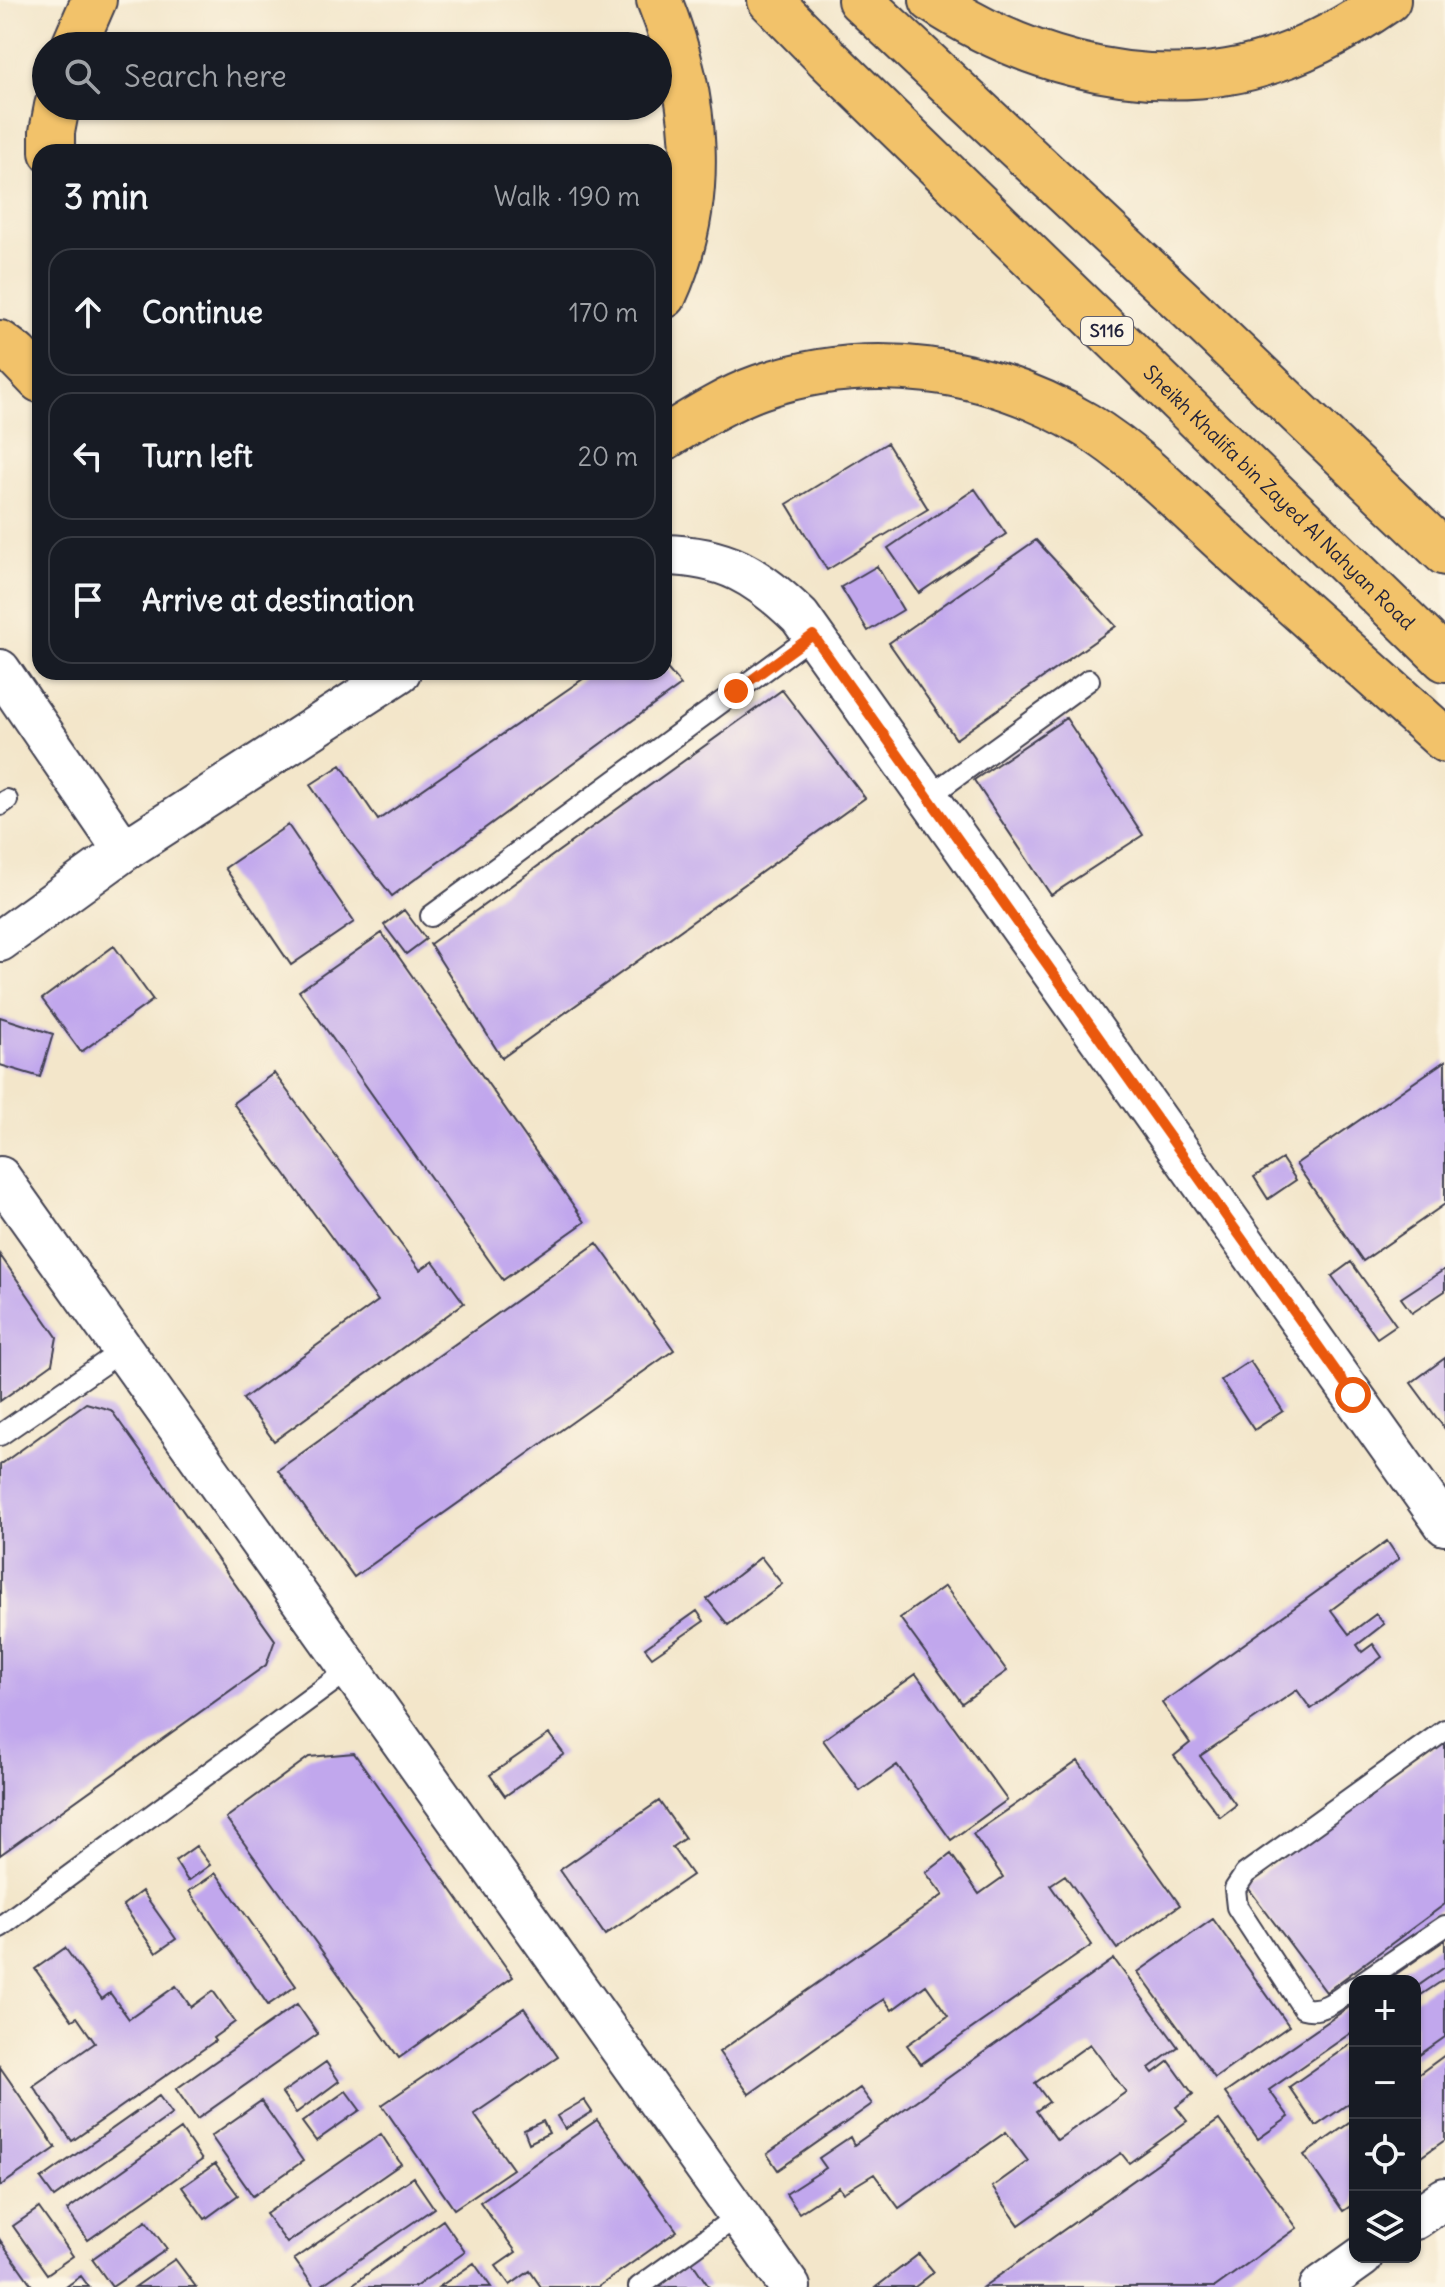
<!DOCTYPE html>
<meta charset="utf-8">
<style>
:root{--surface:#171b24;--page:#242831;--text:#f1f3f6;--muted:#9ea1a6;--line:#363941}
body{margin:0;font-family:Delius,sans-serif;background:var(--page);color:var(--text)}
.controls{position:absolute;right:24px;bottom:24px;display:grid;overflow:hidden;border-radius:16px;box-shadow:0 2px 6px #0004}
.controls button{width:72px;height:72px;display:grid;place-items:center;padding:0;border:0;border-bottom:2px solid var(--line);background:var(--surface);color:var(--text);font:40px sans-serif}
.stop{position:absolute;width:24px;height:24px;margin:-18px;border:6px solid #ea580c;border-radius:50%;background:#fff}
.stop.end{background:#ea580c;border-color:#fff;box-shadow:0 2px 8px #0008}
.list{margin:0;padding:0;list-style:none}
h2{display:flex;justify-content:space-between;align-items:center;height:104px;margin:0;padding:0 32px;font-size:34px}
h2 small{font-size:26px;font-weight:400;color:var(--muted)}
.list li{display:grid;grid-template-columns:52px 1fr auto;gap:24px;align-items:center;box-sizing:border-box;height:128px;margin:0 16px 16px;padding:0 16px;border:2px solid var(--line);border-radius:24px}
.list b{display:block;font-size:30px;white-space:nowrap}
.list em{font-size:26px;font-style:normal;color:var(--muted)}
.icon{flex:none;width:44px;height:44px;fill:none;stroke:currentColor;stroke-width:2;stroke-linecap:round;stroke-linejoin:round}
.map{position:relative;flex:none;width:1445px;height:2287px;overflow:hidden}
.search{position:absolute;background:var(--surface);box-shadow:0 2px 6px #0004;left:32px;top:32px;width:640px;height:88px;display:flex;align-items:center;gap:20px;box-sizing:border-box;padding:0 28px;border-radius:44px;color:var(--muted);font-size:30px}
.panel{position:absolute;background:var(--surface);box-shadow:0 2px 6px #0004;left:32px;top:144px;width:640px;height:536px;border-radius:24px}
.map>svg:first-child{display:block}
.building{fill:#c1a7ed;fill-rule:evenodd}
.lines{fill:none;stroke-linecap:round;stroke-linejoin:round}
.lane-casing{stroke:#413f50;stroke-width:24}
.street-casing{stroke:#413f50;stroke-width:44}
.highway-casing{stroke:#413f50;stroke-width:48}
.lane{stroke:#fff;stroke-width:20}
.street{stroke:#fff;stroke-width:40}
.highway{stroke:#f2c26a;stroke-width:44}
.route{stroke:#ea580c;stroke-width:10}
.labels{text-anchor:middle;stroke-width:6;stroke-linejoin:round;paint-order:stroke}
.shield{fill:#fcf5e5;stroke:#63616e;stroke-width:2}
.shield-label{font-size:18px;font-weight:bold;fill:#22223b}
.street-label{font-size:20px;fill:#22223b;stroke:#fcf5e5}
</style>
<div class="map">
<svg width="1445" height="2287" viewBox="0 0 1445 2287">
<rect width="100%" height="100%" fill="#fcf5e5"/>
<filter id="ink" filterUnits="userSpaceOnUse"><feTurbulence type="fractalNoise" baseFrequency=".0125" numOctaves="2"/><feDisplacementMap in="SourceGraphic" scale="16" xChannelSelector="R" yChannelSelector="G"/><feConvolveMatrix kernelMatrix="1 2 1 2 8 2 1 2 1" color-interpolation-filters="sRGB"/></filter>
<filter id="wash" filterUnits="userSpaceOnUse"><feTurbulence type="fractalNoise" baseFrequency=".006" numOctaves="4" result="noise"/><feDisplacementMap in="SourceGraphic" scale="32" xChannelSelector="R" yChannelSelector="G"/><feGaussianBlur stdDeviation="1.8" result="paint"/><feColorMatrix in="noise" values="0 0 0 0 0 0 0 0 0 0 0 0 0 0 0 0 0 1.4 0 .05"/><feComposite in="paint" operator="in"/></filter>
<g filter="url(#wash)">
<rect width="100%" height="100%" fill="#f3e6ca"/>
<g id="blocks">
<path class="building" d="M 887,443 L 928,509 L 827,570 L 787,504 Z
M 975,489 L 1006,534 L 919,593 L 888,548 Z
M 1036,540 L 1116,626 L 956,739 L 889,643 Z
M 877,566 L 903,610 L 868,631 L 841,587 Z
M 664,665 L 681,685 L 392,896 L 350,842 L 310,785 L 341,765 L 378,820 L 593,672 L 664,672 Z
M 782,690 L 865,798 L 502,1058 L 430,944 Z
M 1066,718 L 1143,835 L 1051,895 L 974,780 Z
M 288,825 L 354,922 L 291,965 L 225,868 Z
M 404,910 L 426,939 L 406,954 L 384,925 Z
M 382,933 L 585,1222 L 503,1280 L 299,991 Z
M 114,946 L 153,1000 L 81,1052 L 42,999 Z
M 0,1017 L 53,1034 L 40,1077 L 0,1065 Z
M 1445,1061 L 1445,1204 L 1363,1261 L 1296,1164 Z
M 274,1073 L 420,1270 L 433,1261 L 464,1303 L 274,1441 L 243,1399 L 378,1301 L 233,1103 Z
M 1282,1159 L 1296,1180 L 1268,1199 L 1254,1177 Z
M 597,1243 L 674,1350 L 354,1577 L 278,1470 Z
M 0,1255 L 57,1337 L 52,1364 L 0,1401 Z
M 1351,1262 L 1396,1325 L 1377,1338 L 1332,1276 Z
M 1445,1269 L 1445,1291 L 1412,1313 L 1401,1298 Z
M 1445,1358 L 1445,1429 L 1411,1383 Z
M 1250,1361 L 1283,1411 L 1254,1430 L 1221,1380 Z
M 86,1403 L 111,1410 L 275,1640 L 266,1665 L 0,1855 L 0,1465 Z
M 1387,1541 L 1399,1559 L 1331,1610 L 1349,1634 L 1376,1614 L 1384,1624 L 1357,1645 L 1362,1652 L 1373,1644 L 1382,1657 L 1311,1709 L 1297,1690 L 1200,1756 L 1236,1805 L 1220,1817 L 1174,1756 L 1190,1743 L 1162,1703 Z
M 761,1557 L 782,1584 L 728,1625 L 707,1599 Z
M 945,1586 L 1007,1671 L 962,1703 L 900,1618 Z
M 697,1611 L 704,1621 L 652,1657 L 645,1648 Z
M 916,1674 L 1007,1800 L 951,1840 L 897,1765 L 860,1791 L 823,1740 Z
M 549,1734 L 564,1754 L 505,1796 L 490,1775 Z
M 1445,1739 L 1445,1904 L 1326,1992 L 1246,1885 Z
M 354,1753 L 513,1977 L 399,2058 L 226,1818 L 309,1757 Z
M 1078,1761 L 1180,1905 L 1117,1949 L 1065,1875 L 1050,1885 L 1092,1945 L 921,2064 L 907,2045 L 948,2016 L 926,1985 L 892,2010 L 884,1999 L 749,2094 L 719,2052 L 943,1895 L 926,1873 L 951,1854 L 979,1894 L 1003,1877 L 973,1834 Z
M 659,1801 L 685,1838 L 672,1847 L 692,1875 L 605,1935 L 560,1870 Z
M 196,1846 L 210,1865 L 188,1881 L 175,1861 Z
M 216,1873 L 296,1986 L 268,2005 L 189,1891 Z
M 142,1891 L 176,1939 L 156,1953 L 123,1905 Z
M 1213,1919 L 1289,2026 L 1215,2078 L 1138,1972 Z
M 1445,1940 L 1445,1967 L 1415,1988 L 1415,1981 L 1386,1981 Z
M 65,1948 L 102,1999 L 110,1993 L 129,2019 L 176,1986 L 191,2007 L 213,1991 L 235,2022 L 213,2038 L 215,2041 L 72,2141 L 33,2086 L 95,2043 L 77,2017 L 72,2020 L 35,1969 Z
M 1114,1959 L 1178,2047 L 1149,2068 L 1153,2073 L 1169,2061 L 1193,2094 L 1176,2107 L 1187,2121 L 1129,2163 L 1121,2153 L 1019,2225 L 992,2187 L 1028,2161 L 1006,2132 L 899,2208 L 874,2174 L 843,2193 L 839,2187 L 799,2213 L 786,2194 L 826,2168 L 819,2158 L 850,2137 L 854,2145 ZM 1090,2044 L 1126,2092 L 1057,2140 L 1036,2111 L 1049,2102 L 1035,2083 Z
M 1445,1979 L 1445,2037 L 1415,2058 L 1415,1999 Z
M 1355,2003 L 1355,2030 L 1269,2090 L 1289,2117 L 1258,2139 L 1225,2093 Z
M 297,2004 L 318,2034 L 197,2119 L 176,2089 Z
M 524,2008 L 558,2057 L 474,2114 L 513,2169 L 454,2209 L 382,2105 Z
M 1355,2041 L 1355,2099 L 1316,2126 L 1289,2087 Z
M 1445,2055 L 1445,2140 L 1415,2161 L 1415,2077 Z
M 326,2062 L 339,2081 L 296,2113 L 282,2093 Z
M 0,2067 L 56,2148 L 0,2186 Z
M 860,2088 L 872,2104 L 778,2170 L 767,2154 Z
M 346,2091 L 360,2110 L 316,2141 L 302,2122 Z
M 159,2096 L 172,2114 L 54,2197 L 41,2179 Z
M 584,2100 L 592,2112 L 565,2129 L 557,2116 Z
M 261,2101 L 303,2161 L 253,2196 L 211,2136 Z
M 1355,2119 L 1355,2203 L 1343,2211 L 1304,2155 Z
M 597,2120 L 677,2231 L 598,2287 L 541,2287 L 530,2271 L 510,2285 L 496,2266 L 516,2252 L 480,2202 Z
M 1219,2120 L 1297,2228 L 1215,2287 L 983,2287 Z
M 543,2121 L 549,2133 L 529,2143 L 524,2130 Z
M 181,2129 L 202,2160 L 88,2240 L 67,2210 Z
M 381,2134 L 401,2164 L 287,2243 L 266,2214 Z
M 215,2164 L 238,2195 L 205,2219 L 182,2187 Z
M 413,2177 L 434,2208 L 319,2287 L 314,2287 L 294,2259 Z
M 39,2208 L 73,2256 L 47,2274 L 13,2226 Z
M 443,2220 L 465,2252 L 415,2287 L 349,2287 Z
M 146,2221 L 167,2249 L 112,2287 L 92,2259 Z
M 0,2240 L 33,2287 L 0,2287 Z
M 919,2254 L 934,2272 L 915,2287 L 876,2287 Z
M 175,2259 L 196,2287 L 135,2287 Z
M 692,2262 L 709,2287 L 656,2287 Z
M 474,2263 L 491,2287 L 439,2287 Z
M 81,2276 L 89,2287 L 66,2287 Z"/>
</g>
</g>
<g filter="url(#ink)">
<use href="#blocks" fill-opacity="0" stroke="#413f50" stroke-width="2"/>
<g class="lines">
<defs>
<path id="lane" d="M 928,797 L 1089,680
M 0,805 L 7,800
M 431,916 L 813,635
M 0,1435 L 123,1350
M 0,1927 L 350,1669
M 1364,1981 L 1445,1926
M 1355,1987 C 1339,1998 1323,2014 1303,2008 L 1237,1907 L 1235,1889 L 1245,1874 L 1445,1730
M 639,2287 L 739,2215"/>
<path id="street" d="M 664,555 C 725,556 757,575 800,617 L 1445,1525
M 0,670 L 124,851
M 0,941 L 124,851 L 400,672
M 0,1177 L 790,2287
M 1415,2219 L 1445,2198
M 1320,2287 L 1362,2257"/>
<g id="highway">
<path d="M 659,0 C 698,97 708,200 664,296"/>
<path id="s1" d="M 770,0 L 827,58 L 1445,659"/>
<path d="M 860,0 L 1189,308 L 1445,553"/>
<path d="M 932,0 C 1018,57 1125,89 1228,72 C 1284,63 1342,32 1388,0"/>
<path d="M 74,46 L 94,0"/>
<path d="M 52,152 L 52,132 L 57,106"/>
<path d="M 0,343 L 16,355 L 40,380"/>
<path d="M 664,438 C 695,419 726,399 760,387 C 869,350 987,366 1086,425 C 1140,458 1186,508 1233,550 C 1304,613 1374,676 1445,740"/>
</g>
</defs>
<use href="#lane" class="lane-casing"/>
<use href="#street" class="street-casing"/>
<use href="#highway" class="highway-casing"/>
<use href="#lane" class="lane"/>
<use href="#street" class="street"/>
<use href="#highway" class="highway"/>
</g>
</g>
<g class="lines" filter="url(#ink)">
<path class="route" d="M 736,691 L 813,635 L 1353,1395"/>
</g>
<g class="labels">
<rect class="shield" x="1081" y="317" width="52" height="28" rx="6"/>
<g class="shield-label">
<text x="1107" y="337">S116</text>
</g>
<g class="street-label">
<text dy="7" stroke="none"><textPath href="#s1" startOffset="712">Sheikh Khalifa bin Zayed Al Nahyan Road</textPath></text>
</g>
</g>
</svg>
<div class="controls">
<button>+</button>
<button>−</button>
<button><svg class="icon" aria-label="locate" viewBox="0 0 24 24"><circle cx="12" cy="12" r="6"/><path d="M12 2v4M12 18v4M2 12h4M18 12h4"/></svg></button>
<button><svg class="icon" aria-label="layers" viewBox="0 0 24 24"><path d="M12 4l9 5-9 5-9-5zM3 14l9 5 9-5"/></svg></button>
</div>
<div class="stop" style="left:1353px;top:1395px"></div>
<div class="stop end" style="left:736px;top:691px"></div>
<div class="search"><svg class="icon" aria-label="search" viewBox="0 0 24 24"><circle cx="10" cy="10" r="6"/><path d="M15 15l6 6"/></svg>Search here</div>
<section class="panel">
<h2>3 min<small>Walk · 190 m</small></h2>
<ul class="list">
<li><svg class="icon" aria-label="ahead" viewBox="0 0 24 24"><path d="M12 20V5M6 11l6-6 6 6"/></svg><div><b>Continue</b></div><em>170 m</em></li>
<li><svg class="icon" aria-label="left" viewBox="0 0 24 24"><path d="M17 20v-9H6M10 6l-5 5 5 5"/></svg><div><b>Turn left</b></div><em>20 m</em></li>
<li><svg class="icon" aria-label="arrive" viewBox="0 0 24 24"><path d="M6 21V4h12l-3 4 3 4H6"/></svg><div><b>Arrive at destination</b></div></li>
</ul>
</section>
</div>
